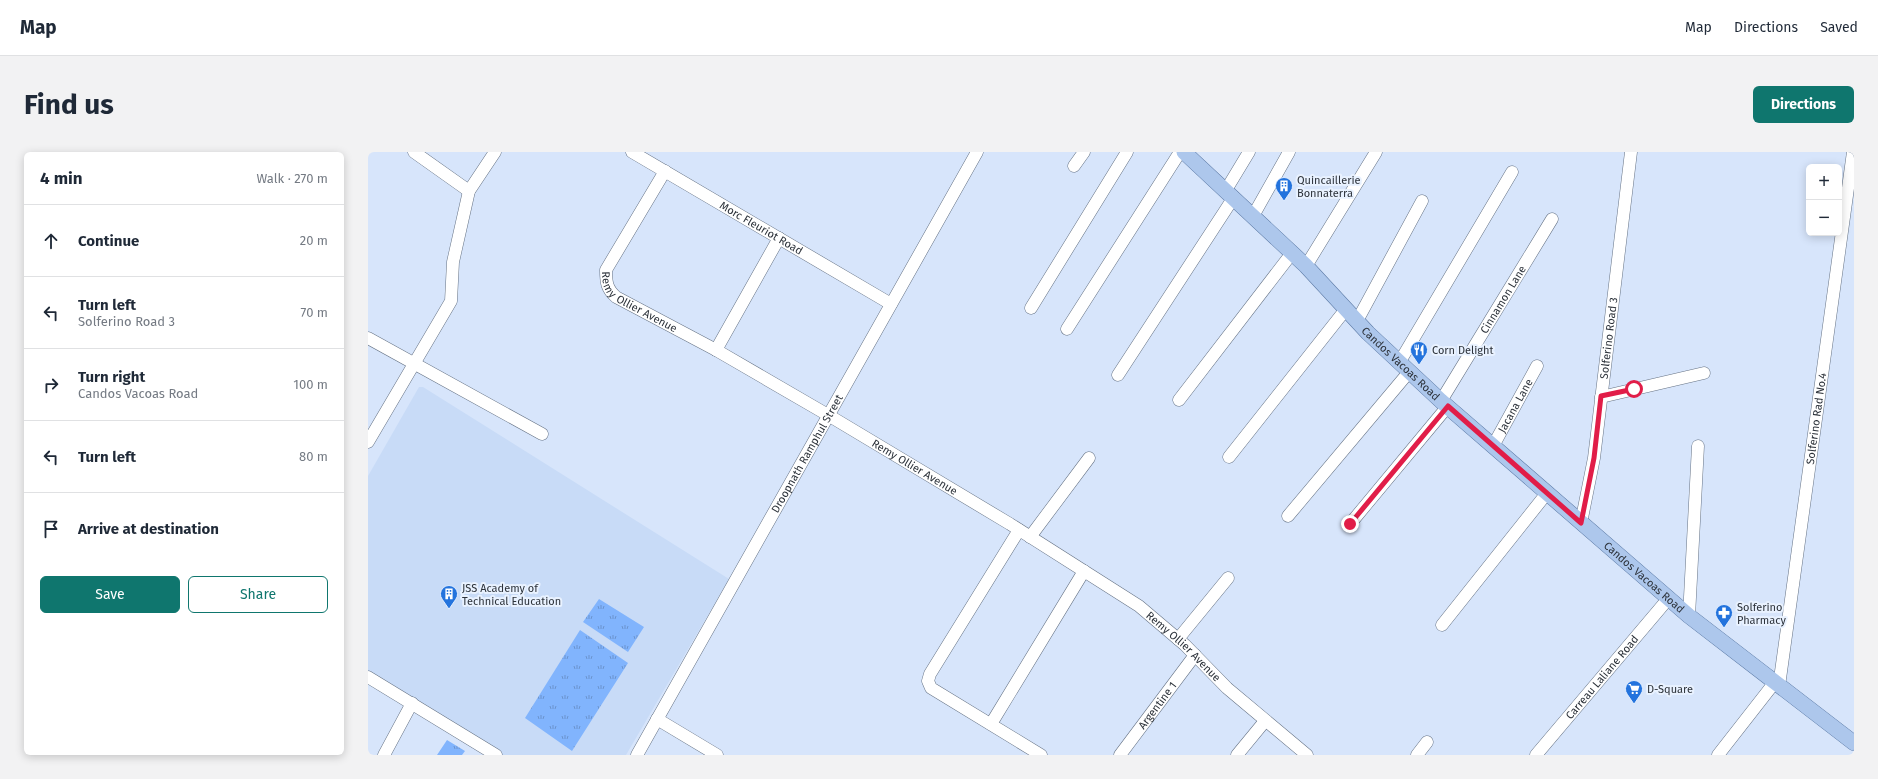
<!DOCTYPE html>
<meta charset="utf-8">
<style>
:root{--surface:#fff;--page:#f2f2f3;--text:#1f2937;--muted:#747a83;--line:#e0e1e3;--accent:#0f766e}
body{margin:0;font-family:"Fira Sans",sans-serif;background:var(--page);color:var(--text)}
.controls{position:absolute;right:12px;top:12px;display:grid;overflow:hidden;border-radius:6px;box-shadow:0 2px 10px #0003}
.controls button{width:36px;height:36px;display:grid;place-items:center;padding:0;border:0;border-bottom:1px solid var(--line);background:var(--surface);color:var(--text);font:20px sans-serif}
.stop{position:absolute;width:12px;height:12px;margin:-9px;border:3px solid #e11d48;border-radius:50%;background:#fff}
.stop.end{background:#e11d48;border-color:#fff;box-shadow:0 1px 4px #0008}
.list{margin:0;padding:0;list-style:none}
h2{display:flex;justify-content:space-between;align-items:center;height:52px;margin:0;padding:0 16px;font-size:17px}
h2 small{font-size:13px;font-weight:400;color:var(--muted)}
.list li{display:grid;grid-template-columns:26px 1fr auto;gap:12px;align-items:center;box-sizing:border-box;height:72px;padding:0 16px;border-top:1px solid var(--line)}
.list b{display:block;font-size:15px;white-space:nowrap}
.list p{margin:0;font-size:13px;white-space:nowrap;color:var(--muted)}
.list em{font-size:13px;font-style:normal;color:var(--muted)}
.actions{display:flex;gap:8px;padding:12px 16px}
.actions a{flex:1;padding:9px 0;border:1px solid var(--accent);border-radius:6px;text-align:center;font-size:14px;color:var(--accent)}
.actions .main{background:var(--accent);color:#fff}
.icon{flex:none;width:22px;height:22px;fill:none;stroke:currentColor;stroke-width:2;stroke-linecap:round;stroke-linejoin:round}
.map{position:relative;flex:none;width:1486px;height:603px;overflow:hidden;border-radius:6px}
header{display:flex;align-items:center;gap:24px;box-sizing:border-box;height:56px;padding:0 20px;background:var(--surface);border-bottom:1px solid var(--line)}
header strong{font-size:19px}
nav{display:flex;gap:22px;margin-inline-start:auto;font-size:14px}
.intro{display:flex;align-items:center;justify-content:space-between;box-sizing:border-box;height:96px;padding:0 24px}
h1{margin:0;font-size:28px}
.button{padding:10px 18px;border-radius:6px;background:var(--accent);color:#fff;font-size:14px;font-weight:700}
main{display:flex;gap:24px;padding:0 24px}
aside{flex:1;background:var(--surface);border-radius:6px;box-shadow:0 2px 10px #0003}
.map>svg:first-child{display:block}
.built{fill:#c8dbf7}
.grass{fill:url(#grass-tufts)}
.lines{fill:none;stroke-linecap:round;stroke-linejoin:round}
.minor-casing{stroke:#667385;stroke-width:13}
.major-casing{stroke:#5c7aa5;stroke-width:16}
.minor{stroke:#fff;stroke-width:12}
.major{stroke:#adc7ec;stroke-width:15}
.route{stroke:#e11d48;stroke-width:5}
.labels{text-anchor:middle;stroke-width:4;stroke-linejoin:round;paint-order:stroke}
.poi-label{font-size:11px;fill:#2c323a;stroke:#e9f2ff;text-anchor:start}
.street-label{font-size:11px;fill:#2c323a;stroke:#e9f2ff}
</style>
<header>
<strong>Map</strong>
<nav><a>Map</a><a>Directions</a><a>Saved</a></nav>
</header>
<div class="intro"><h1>Find us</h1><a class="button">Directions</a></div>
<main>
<aside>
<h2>4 min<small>Walk · 270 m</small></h2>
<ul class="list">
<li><svg class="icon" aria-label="ahead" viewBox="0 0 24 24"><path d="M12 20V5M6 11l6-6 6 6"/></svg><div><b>Continue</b></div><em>20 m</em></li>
<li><svg class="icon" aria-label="left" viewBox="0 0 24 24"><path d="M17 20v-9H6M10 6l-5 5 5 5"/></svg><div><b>Turn left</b><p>Solferino Road 3</p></div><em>70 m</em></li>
<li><svg class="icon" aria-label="right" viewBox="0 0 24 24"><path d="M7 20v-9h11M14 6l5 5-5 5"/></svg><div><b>Turn right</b><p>Candos Vacoas Road</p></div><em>100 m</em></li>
<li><svg class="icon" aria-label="left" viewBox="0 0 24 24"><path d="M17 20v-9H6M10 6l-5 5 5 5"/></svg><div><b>Turn left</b></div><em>80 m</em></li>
<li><svg class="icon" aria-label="arrive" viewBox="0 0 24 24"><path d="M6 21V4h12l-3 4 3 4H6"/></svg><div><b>Arrive at destination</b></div></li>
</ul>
<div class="actions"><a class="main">Save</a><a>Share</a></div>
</aside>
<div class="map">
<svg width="1486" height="603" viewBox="0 0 1486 603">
<defs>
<pattern id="grass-tufts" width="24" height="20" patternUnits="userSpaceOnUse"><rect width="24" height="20" fill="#81b4fd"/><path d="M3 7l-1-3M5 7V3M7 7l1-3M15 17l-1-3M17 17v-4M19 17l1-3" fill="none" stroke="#6a93ce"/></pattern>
</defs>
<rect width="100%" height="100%" fill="#d7e5fb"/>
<path class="built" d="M 51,235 L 55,235 L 361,427 L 258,603 L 131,603 L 0,526 L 0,324 Z"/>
<path class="grass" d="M 231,447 L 276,475 L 260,500 L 215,470 Z
M 212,478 L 260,511 L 204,599 L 157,566 Z
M 79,588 L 97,599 L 94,603 L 69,603 Z"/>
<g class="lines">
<defs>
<g id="minor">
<path d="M 46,0 L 101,39"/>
<path id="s1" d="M 264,0 L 523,152"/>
<path d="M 706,14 L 716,0"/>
<path id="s2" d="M 297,19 L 238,118 C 238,131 239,137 248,145 L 348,198 L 460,263 L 642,372 L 771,454 L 817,493 L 859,536 L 939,603"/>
<path d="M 858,38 L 881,0"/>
<path d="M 885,64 L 921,0"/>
<path d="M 938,114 L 1008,0"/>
<path d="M 663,156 L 759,0"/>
<path d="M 989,169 L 1054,49"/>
<path d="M 699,177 L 812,0"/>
<path d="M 0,186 L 174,282"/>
<path d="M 348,198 L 411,86"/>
<path d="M 1031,211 L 1144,20"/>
<path d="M 750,223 L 866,45"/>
<path d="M 1233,245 L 1336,221"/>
<path d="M 811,248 L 924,101"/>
<path id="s3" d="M 1073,249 L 1184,67"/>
<path d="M 0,290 L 83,149 L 85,110 L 101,39 L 127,0"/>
<path id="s4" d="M 1125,294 L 1169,214"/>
<path d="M 861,305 L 978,157"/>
<path d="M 920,364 L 1041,220"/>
<path id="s5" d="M 1213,371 L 1226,306 L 1263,0"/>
<path d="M 982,372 L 1080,254"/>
<path d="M 651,378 L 562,522 L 560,529 L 563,536 L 673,603"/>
<path d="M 662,385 L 721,306"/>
<path d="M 1321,464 L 1330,294"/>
<path d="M 1074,473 L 1179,341"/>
<path d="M 810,487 L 860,426"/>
<path d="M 0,525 L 128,603"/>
<path id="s6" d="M 1411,534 L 1485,0"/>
<path d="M 289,567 L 349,603"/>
<path d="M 623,572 L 716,419"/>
<path d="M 16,603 L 44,551"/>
<path id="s7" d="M 269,603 L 609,0"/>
<path id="s8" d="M 752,603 L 827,503"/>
<path d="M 869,603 L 897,569"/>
<path d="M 1049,603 L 1059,590"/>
<path id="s9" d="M 1168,603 L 1300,447"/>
<path d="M 1350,603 L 1407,530"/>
</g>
<g id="major">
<path id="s10" d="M 816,0 L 938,114 L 1000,181 L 1073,249 L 1321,464 L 1486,591"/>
</g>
</defs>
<use href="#minor" class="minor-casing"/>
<use href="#major" class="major-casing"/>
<use href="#minor" class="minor"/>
<use href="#major" class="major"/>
</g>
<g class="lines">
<path class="route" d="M 982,372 L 1080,254 L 1213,371 L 1226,306 L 1233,244 L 1266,237"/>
</g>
<defs>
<symbol id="building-pin" viewBox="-11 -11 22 30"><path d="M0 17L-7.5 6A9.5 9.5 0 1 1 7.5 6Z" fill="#2373dd" stroke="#e9f2ff"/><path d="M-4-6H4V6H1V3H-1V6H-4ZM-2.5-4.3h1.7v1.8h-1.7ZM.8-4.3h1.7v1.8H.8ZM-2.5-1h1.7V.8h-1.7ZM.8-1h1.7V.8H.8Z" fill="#fff"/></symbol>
<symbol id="restaurant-pin" viewBox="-11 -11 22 30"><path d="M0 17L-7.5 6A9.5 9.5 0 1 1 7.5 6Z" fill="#2373dd" stroke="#e9f2ff"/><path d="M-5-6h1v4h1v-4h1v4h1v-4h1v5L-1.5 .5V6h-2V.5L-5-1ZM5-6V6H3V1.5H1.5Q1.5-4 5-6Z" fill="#fff"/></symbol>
<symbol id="pharmacy-pin" viewBox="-11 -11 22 30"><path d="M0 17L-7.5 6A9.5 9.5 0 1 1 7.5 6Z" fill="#2373dd" stroke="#e9f2ff"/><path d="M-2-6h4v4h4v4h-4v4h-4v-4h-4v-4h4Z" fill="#fff"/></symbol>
<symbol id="supermarket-pin" viewBox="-11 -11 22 30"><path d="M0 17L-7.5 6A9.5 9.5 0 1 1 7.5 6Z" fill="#2373dd" stroke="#e9f2ff"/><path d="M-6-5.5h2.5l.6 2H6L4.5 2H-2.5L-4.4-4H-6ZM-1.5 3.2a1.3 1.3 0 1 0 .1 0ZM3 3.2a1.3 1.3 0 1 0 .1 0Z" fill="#fff"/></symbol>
</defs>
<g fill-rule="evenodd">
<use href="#building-pin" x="906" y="24" width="20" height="27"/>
<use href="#restaurant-pin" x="1041" y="188" width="20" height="27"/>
<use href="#building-pin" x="71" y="432" width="20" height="27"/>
<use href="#pharmacy-pin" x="1346" y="451" width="20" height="27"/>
<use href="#supermarket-pin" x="1256" y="527" width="20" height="27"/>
</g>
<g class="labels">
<g class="poi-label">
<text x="929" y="32">Quincaillerie<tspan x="929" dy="13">Bonnaterra</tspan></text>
<text x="1064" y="202">Corn Delight</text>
<text x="94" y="440">JSS Academy of<tspan x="94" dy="13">Technical Education</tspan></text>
<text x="1369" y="459">Solferino<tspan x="1369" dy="13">Pharmacy</tspan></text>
<text x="1279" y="541">D-Square</text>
</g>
<g class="street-label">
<text dy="4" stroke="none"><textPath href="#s1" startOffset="150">Morc Fleuriot Road</textPath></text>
<text dy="4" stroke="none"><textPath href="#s2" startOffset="165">Remy Ollier Avenue</textPath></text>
<text dy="4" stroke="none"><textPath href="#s3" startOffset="119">Cinnamon Lane</textPath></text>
<text dy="4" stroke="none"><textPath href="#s5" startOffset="187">Solferino Road 3</textPath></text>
<text dy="4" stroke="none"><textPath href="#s10" startOffset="303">Candos Vacoas Road</textPath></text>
<text dy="4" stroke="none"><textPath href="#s4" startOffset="46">Jacana Lane</textPath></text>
<text dy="4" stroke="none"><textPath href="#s6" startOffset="270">Solferino Rad No.4</textPath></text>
<text dy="4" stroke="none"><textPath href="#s7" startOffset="346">Droopnath Ramphul Street</textPath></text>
<text dy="4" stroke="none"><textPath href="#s2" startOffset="489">Remy Ollier Avenue</textPath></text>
<text dy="4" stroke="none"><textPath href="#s10" startOffset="627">Candos Vacoas Road</textPath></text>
<text dy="4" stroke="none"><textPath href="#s2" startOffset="813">Remy Ollier Avenue</textPath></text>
<text dy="4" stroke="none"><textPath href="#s9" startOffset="102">Carreau Laliane Road</textPath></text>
<text dy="4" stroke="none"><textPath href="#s8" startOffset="62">Argentine 1</textPath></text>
</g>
</g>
</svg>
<div class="controls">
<button>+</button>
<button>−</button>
</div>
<div class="stop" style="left:1266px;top:237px"></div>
<div class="stop end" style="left:982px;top:372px"></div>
</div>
</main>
